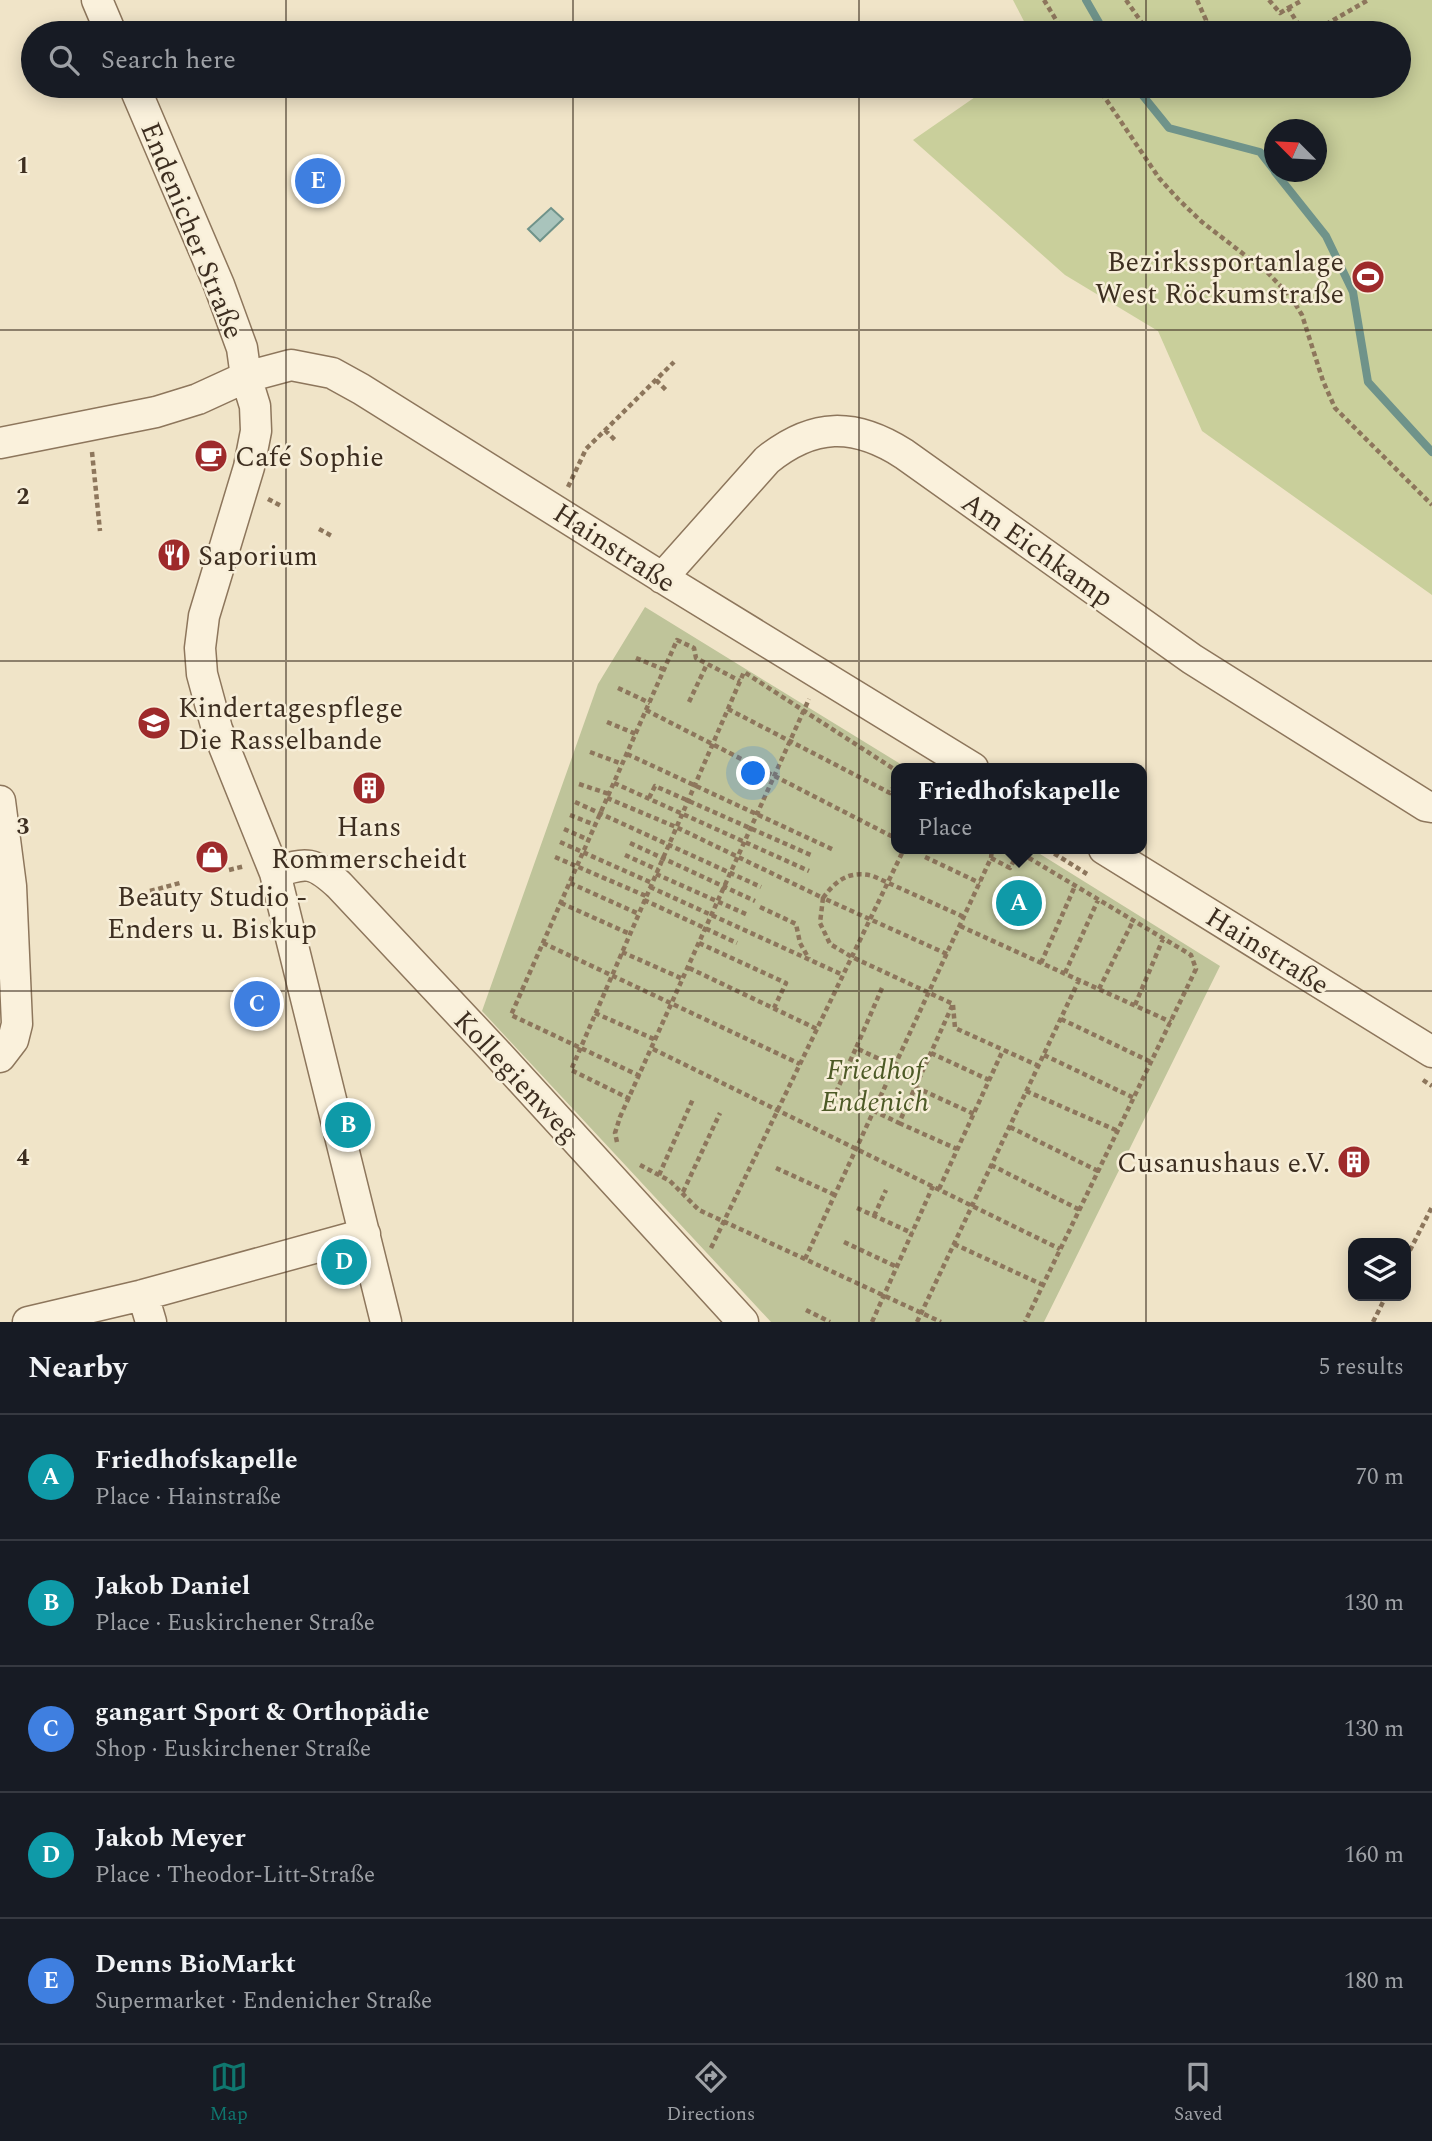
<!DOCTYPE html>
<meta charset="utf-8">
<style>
:root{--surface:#171b24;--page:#242831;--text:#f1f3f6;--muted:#9ea1a6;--line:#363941;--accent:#0f766e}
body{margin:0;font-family:Spectral,serif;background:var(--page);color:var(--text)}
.controls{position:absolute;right:21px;bottom:21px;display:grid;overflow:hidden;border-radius:14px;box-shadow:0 4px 18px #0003}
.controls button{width:63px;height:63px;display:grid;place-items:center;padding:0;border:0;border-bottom:2px solid var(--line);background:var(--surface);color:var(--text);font:35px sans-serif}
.compass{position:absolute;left:1264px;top:119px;width:63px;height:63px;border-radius:50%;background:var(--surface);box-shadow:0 4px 18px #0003;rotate:294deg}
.you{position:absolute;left:754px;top:774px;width:24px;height:24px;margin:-18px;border:5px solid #fff;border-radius:50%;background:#1a73e8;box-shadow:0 0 0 10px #1a73e833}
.badge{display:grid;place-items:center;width:46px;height:46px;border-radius:50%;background:var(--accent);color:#fff;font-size:23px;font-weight:700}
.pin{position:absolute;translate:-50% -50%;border:4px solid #fff;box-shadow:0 2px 7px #0006}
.popup{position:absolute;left:891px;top:763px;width:256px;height:91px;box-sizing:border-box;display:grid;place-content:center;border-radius:14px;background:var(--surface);filter:drop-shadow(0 2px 5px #0005);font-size:23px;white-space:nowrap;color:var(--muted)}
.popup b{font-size:26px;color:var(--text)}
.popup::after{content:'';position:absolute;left:50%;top:100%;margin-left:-14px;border:14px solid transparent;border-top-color:var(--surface)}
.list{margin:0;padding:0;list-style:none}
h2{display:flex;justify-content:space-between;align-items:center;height:91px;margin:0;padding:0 28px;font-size:30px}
h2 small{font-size:23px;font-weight:400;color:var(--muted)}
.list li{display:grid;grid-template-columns:46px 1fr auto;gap:21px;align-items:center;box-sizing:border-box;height:126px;padding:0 28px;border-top:2px solid var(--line)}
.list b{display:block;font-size:26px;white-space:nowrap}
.list p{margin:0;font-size:23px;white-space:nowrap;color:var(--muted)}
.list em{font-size:23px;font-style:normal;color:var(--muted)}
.icon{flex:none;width:38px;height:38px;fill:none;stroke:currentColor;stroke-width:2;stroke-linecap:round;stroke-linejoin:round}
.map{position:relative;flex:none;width:1432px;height:1322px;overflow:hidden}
.search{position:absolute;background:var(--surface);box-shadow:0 4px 18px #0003;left:21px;right:21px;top:21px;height:77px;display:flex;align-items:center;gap:18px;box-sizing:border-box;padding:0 24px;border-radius:38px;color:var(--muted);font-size:26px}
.sheet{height:721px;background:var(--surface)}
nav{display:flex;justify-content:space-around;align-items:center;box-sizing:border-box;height:98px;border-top:2px solid var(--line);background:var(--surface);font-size:19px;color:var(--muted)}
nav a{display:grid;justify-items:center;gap:4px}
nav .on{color:var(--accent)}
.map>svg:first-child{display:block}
.green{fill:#c9cf9b;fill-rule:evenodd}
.cemetery{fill:#bfc49a}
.water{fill:#a9c4bc;stroke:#6f938a;stroke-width:2}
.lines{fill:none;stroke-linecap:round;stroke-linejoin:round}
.stream{stroke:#6f938a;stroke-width:8}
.street-casing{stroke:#8d765c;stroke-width:33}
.path{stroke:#8d765c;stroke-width:4.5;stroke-dasharray:5 3.5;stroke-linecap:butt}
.street{stroke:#faf1dc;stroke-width:30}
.grid{fill:none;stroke:#3d2e20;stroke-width:2;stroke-opacity:0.55}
.labels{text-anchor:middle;stroke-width:5;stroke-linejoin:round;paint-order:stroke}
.street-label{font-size:28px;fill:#3d2e20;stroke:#f7eed8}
.poi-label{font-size:28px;fill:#3d2e20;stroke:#f7eed8;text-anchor:start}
.park-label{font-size:28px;font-style:italic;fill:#4d5a26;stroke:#f7eed8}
.grid-label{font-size:23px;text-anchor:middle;font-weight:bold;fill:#3d2e20;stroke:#f7eed8;stroke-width:5;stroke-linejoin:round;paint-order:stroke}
</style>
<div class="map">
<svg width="1432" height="1322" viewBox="0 0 1432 1322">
<rect width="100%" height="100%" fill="#f0e4c8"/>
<path class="green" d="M 1013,0 L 1432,0 L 1432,595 L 1202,431 L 1158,331 L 1065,275 L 913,140 L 991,86 L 1399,86 L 1399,33 L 1030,33 ZM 1274,130 L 1316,130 L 1316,172 L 1274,172 Z"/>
<path class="cemetery" d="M 645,607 L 907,768 L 897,768 L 897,849 L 1032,849 L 1220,966 L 1044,1322 L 771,1322 L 482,1011 L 598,684 Z"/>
<path class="water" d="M 551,208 L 563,219 L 540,241 L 528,229 Z"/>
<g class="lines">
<path class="stream" d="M 1086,0 L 1105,33
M 1135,86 L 1169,128 L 1260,152 L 1274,170
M 1275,172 L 1326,236 L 1353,292 L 1368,382 L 1432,452"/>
<defs>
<path id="street" d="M 97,0 L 111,33
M 134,86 L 219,285 L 242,348 L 246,377 L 255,406 L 256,431 L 249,467 L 204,616 L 200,648 L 202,674 L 217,729 L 275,873 L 386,1322
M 0,443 L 156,412 L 198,399 L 246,377 L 291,365 L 332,373 L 361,389 L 671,583 L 973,768
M 662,578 L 767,460 C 813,423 854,422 904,454 L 1192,659 L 1426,806 L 1432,807
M 0,801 L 11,886 L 17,1024 L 13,1040 L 0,1057
M 1104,849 L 1432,1052
M 275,873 C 307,861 314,862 339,885 L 494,1050 L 743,1322
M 143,1295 L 151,1322
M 28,1322 L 143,1295 L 365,1234"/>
</defs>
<use href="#street" class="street-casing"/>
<path class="path" d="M 1044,0 L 1064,33
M 1126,0 L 1149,33
M 1197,0 L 1206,20 L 1201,33
M 1269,0 L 1280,13 L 1288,8 L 1304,33
M 1288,8 L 1303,0
M 1311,33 L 1368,0
M 1097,86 L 1159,178 L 1179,200 L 1202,222 L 1268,273 L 1291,297 L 1302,315 L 1323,381 L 1335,408 L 1432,505
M 656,380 L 668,392
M 605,430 L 617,442
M 92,452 L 100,531
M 568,487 L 586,449 L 674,362
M 268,499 L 283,507
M 319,529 L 332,536
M 636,658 L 665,670
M 618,688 L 650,703
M 689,702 L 707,664
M 728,709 L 890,793 L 897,781
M 646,710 L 897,839
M 607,722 L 636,734
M 590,752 L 622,764
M 627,754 L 834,850
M 614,783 L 809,871
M 579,784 L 609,794
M 607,798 L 676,827 L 823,898 L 820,923 L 830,944 L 852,957 L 953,1004 L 899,1123 L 874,1111
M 649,798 L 655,786 L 813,856
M 575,802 L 761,887
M 570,815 L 595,825
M 564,829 L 589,840
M 560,842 L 652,883
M 630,843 L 755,901
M 1014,849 L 1191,955 L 1196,969 L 1025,1322
M 1047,849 L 1087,874
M 625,855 L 658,870
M 555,857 L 646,896
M 925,857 L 980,883
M 991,858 L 1010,868 L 1020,849
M 229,870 L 245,866
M 656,874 L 748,915
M 570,883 L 639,914
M 650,887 L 843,975
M 150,891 L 180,883
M 644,900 L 737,943
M 561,903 L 630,934
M 760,907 L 796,924 L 800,943 L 809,959
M 960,926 L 1171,1022
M 543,943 L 800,1064
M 699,943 L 786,983 L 774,1008
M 622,952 L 683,979
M 947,954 L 823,898 C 836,880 850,870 873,876 L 964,917
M 1041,963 L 1075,886
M 689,968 L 817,1029
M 1065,973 L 1098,900
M 882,988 L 856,1048 L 894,1066
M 1099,989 L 1133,921
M 953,1005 L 955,1028 L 1039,1066
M 1135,1005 L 1163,939
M 595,1013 L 656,1040
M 1061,1019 L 1151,1062
M 653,1049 L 1060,1249
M 931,1053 L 989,1080
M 1044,1055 L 1134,1098
M 640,1076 L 511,1015 L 677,640 L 694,648 L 696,658 L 740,681
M 1423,1080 L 1432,1086
M 915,1087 L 974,1114
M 1026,1091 L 1118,1131
M 630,1099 L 571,1070 L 744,672 L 897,771
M 829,1108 L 856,1048
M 899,1123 L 957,1149
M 1010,1127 L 1098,1171
M 617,1142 L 615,1133 L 620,1117 L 809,699
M 640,1165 L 670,1181 L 699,1210 L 941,1322
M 991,1165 L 1080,1210
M 776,1168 L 835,1195
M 659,1175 L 693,1099
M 939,1189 L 1003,1050
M 683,1192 L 720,1113
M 857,1208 L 912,1233
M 874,1216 L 886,1190
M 844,1242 L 897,1267
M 954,1244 L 1043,1285
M 711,1248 L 904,849
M 1406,1258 L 1432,1207
M 805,1259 L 991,858 L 992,849
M 806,1310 L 830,1322
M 872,1322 L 933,1186
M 917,1322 L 1079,980
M 1373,1322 L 1386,1296"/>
<use href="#street" class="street"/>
</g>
<path class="grid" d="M 286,0 L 286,33M 573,0 L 573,33M 859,0 L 859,33M 1146,0 L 1146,33M 286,86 L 286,1322M 573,86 L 573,1322M 859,86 L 859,1322M 1146,86 L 1146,1322M 0,330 L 1432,330M 0,661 L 1432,661M 0,991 L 1432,991"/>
<defs>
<symbol id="stadium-disc" viewBox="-11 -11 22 22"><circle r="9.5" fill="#9e2a2b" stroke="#f7eed8"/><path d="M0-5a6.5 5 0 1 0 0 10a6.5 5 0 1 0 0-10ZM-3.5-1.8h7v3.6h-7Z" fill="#fff"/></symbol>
<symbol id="cafe-disc" viewBox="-11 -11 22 22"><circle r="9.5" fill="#9e2a2b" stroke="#f7eed8"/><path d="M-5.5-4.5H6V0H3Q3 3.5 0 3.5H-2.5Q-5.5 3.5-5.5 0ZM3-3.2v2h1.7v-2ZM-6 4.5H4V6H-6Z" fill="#fff"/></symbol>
<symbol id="restaurant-disc" viewBox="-11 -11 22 22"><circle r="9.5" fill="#9e2a2b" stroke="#f7eed8"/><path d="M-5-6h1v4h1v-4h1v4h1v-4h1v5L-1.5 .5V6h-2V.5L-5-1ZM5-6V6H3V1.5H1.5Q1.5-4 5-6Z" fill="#fff"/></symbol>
<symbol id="school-disc" viewBox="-11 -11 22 22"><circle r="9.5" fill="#9e2a2b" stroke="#f7eed8"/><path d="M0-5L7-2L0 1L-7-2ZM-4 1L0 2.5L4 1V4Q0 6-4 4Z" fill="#fff"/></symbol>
<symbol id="building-disc" viewBox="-11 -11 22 22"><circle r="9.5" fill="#9e2a2b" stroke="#f7eed8"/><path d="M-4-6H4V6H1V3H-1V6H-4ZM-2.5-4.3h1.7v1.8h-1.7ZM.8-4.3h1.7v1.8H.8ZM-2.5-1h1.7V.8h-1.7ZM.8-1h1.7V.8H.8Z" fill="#fff"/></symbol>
<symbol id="shop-disc" viewBox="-11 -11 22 22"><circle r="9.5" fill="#9e2a2b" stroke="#f7eed8"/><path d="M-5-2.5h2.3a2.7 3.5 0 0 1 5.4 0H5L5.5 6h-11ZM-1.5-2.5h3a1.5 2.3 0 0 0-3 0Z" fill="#fff"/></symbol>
</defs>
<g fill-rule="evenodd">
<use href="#stadium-disc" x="1349" y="258" width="38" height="38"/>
<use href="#cafe-disc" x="192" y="437" width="38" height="38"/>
<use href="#restaurant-disc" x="155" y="536" width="38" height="38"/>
<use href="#school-disc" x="135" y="704" width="38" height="38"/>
<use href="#building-disc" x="350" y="769" width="38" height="38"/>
<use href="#shop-disc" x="193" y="838" width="38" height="38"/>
<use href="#building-disc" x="1335" y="1143" width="38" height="38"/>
</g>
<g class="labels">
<g class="street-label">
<text transform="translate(193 230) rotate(68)" y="10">Endenicher Straße</text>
<text transform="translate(615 547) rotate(33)" y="10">Hainstraße</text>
<text transform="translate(1038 549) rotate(35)" y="10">Am Eichkamp</text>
<text transform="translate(1268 950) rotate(32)" y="10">Hainstraße</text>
<text transform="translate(517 1076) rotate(47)" y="10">Kollegienweg</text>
</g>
<g class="poi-label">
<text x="1344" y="271" text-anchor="end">Bezirkssportanlage<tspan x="1344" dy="32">West Röckumstraße</tspan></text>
<text x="235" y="466">Café Sophie</text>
<text x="198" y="565">Saporium</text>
<text x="178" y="717">Kindertagespflege<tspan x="178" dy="32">Die Rasselbande</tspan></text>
<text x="369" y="836" text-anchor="middle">Hans<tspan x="369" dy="32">Rommerscheidt</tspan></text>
<text x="212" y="906" text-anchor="middle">Beauty Studio -<tspan x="212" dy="32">Enders u. Biskup</tspan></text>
<text x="1330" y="1172" text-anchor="end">Cusanushaus e.V.</text>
</g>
<g class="park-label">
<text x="875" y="1079">Friedhof<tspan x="875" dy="32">Endenich</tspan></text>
</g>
</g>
<g class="grid-label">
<text x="23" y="173">1</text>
<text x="23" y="504">2</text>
<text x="23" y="834">3</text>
<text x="23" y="1165">4</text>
</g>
</svg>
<div class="controls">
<button><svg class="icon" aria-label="layers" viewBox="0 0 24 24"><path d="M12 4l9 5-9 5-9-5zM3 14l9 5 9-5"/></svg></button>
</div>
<svg class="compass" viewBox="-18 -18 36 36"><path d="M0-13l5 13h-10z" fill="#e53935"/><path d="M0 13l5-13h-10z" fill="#9ea1a6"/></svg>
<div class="you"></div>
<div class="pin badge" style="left:1019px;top:903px;background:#0f9aa8">A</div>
<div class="popup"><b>Friedhofskapelle</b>Place</div>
<div class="pin badge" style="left:348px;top:1125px;background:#0f9aa8">B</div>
<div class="pin badge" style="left:257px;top:1004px;background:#3f7fe0">C</div>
<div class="pin badge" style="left:344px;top:1262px;background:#0f9aa8">D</div>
<div class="pin badge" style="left:318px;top:181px;background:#3f7fe0">E</div>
<div class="search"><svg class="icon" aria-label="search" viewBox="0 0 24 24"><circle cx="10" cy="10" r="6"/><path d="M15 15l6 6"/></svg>Search here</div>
</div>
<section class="sheet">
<h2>Nearby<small>5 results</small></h2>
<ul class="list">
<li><span class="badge" style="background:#0f9aa8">A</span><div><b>Friedhofskapelle</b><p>Place · Hainstraße</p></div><em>70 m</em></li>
<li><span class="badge" style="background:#0f9aa8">B</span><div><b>Jakob Daniel</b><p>Place · Euskirchener Straße</p></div><em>130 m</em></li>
<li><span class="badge" style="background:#3f7fe0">C</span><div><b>gangart Sport &amp; Orthopädie</b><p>Shop · Euskirchener Straße</p></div><em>130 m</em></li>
<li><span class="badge" style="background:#0f9aa8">D</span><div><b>Jakob Meyer</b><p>Place · Theodor-Litt-Straße</p></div><em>160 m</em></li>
<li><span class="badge" style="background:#3f7fe0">E</span><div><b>Denns BioMarkt</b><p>Supermarket · Endenicher Straße</p></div><em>180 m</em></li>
</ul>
</section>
<nav>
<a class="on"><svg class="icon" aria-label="map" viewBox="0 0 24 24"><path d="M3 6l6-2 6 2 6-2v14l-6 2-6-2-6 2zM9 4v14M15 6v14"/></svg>Map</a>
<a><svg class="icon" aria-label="directions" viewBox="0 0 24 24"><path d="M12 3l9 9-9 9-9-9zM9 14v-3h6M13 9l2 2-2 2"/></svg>Directions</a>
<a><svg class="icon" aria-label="saved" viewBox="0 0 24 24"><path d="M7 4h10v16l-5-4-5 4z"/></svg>Saved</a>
</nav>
